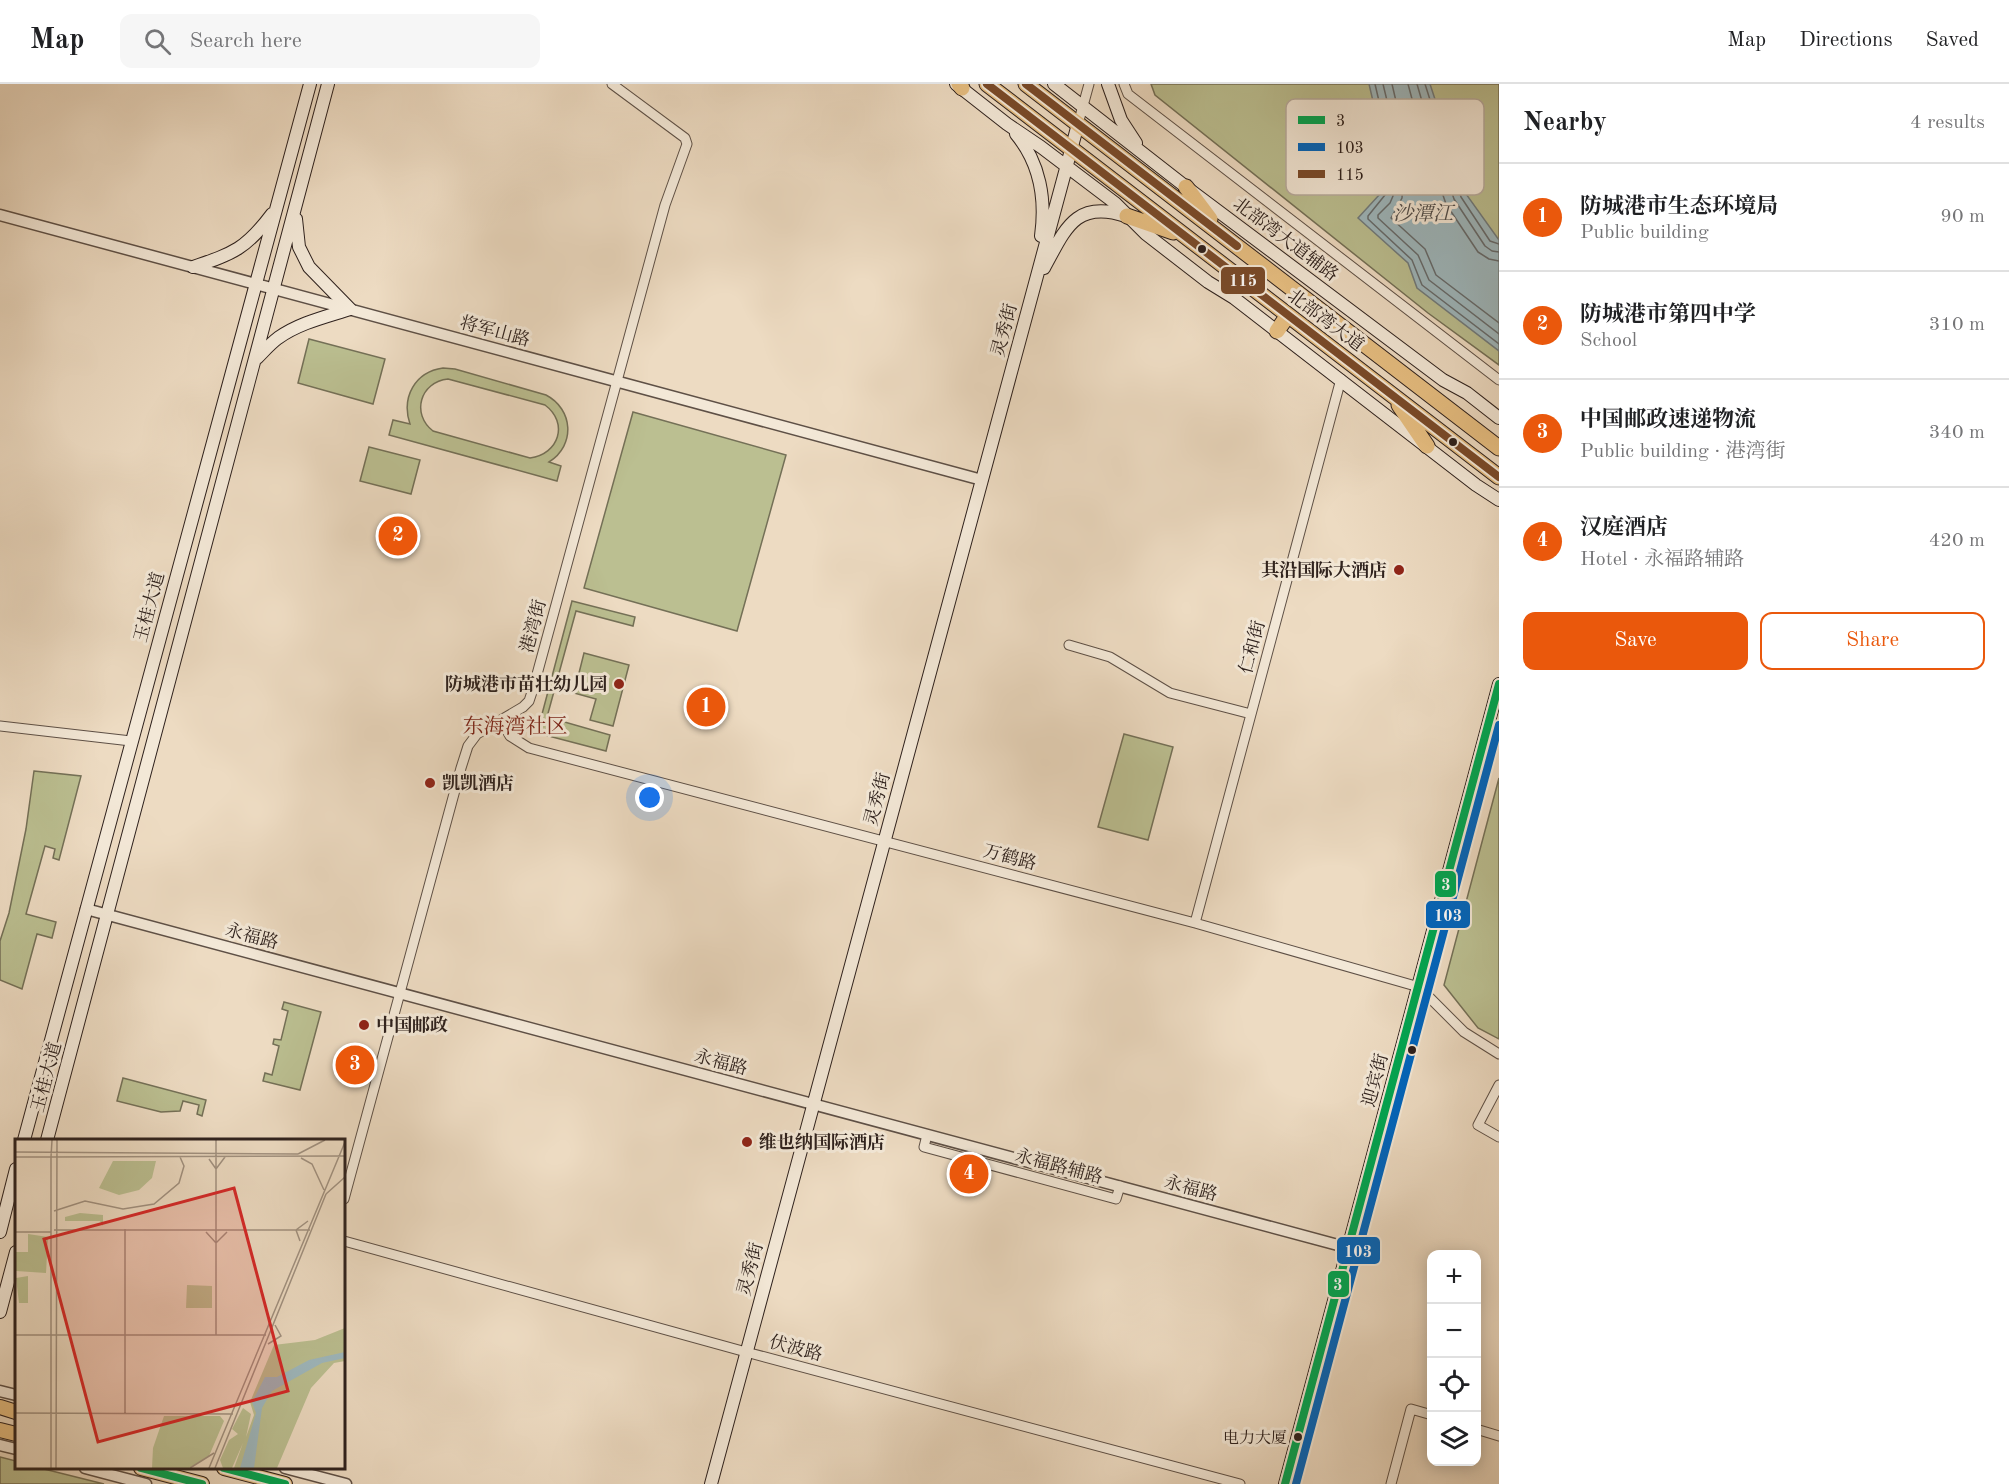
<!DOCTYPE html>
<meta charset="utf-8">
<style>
:root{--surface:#fff;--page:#f6f6f6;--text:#202124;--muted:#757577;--line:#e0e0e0;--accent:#ea580c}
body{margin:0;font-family:"Old Standard TT","Noto Serif SC",serif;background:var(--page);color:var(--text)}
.controls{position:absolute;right:18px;bottom:18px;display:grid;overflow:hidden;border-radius:12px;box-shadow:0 3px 15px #0003}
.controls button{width:54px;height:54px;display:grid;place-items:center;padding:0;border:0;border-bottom:2px solid var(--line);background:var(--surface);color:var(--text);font:30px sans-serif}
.you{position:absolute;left:650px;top:714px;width:21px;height:21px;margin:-15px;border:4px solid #fff;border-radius:50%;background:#1a73e8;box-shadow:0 0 0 9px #1a73e833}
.badge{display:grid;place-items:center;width:39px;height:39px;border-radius:50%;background:var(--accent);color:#fff;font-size:20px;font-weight:700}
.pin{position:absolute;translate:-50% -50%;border:3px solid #fff;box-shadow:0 2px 6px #0006}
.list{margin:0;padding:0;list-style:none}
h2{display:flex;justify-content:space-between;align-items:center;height:78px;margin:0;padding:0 24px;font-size:26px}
h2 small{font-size:20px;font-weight:400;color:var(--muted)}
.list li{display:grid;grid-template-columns:39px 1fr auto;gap:18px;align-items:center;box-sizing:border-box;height:108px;padding:0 24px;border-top:2px solid var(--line)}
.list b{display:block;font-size:22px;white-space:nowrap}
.list p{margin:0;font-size:20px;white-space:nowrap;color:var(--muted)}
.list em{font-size:20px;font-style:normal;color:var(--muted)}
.actions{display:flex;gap:12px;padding:18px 24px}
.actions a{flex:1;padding:14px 0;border:2px solid var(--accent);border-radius:12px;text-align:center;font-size:21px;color:var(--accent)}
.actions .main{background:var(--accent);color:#fff}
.icon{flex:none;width:33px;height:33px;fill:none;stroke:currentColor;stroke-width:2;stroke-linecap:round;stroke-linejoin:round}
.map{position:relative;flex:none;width:1499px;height:1400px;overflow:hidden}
header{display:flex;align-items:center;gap:36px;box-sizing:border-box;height:84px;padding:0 30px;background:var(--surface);border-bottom:2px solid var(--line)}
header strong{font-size:28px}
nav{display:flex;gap:33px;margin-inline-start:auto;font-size:21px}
.search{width:420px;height:54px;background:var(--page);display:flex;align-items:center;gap:15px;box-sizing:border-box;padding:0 21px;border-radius:12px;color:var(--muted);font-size:22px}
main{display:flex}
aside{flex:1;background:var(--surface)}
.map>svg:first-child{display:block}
.green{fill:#bbbf91;stroke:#747057;stroke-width:1.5;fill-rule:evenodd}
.water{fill:#9eb8be;stroke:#717c7e;stroke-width:1.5}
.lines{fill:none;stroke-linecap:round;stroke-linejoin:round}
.shore{stroke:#666c6e;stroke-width:1.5}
.minor-casing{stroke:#5e5046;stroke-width:11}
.tertiary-casing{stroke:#5e5046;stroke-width:13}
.secondary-casing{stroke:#2e211d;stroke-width:14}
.primary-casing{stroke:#2e211d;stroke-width:16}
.trunk-casing{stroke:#2e211d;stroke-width:17}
.minor{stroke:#f3e8d7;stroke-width:9}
.tertiary{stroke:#f3e8d7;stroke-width:10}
.secondary{stroke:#f3e8d7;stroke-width:12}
.primary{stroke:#e6be81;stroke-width:14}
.trunk{stroke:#e6be81;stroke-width:15}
.bus-1-casing{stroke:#f3e8d7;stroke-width:12}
.bus-2-casing{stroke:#f3e8d7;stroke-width:12}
.bus-3-casing{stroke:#f3e8d7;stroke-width:12}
.bus-1{stroke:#00a651;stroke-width:8}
.bus-2{stroke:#0065bd;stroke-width:8}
.bus-3{stroke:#7a4b2a;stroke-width:8}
.bus-dot{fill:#2e211d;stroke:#f3e8d7;stroke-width:2}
.poi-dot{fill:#8f2418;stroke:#f3e8d7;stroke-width:2}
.labels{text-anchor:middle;stroke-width:6;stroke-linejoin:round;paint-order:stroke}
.bus-label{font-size:16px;fill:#2e211d;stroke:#f3e8d7;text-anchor:end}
.street-label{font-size:18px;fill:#2e211d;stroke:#f3e8d7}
.poi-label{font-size:18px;font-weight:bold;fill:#2e211d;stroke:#f3e8d7;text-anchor:start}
.water-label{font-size:20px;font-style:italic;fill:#504e4d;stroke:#f3e8d7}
.quarter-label{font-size:21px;fill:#7a1f14;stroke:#f3e8d7}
.inset-road{fill:none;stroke:#a19180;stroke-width:1.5}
.view{fill:#d62828;fill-opacity:0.15;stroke:#d62828;stroke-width:3}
.inset-edge{fill:none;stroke:#2e211d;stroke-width:3}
.key{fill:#f3e8d7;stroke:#b8ac9f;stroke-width:1.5}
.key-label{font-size:16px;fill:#2e211d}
.line-badge{stroke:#f3e8d7;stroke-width:2}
.badge-label{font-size:16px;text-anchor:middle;font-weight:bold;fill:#fff}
</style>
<header>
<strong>Map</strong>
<div class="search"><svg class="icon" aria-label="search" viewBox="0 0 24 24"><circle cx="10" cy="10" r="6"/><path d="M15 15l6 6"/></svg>Search here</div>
<nav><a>Map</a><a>Directions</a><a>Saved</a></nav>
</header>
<main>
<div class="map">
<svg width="1499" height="1400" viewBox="0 0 1499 1400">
<rect width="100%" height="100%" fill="#eddbc2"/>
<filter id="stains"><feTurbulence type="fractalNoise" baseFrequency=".00333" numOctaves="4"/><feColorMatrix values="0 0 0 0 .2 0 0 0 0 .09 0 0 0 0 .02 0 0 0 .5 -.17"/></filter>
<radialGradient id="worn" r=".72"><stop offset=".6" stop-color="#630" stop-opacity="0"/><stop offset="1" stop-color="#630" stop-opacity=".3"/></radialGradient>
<path class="green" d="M 1151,0 L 1499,0 L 1499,281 L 1428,229 L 1155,11 Z
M 309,255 L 385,275 L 373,320 L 298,299 Z
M 443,284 L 455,285 L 546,311 C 573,325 576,361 549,378 L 561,382 L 557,397 L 389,351 L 393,336 L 410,340 C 401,313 415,288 443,284 ZM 448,295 L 545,321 C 569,339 559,370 530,374 L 433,347 C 411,330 420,298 448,295 Z
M 633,328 L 786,371 L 737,547 L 584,504 Z
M 369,363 L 420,376 L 411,410 L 360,397 Z
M 572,517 L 635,533 L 633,542 L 576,527 L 547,633 L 610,651 L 606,667 L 537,649 Z
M 584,569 L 629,581 L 613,642 L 590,636 L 596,615 L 574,609 Z
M 1124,650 L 1173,663 L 1148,756 L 1098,743 Z
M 34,687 L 81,692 L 59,776 L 53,774 L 55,765 L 45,762 L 26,830 L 56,838 L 52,854 L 37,850 L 22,905 L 0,896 L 0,857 L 9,829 L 26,745 Z
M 1499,694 L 1499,955 L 1478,944 L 1444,901 Z
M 284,918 L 321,928 L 300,1006 L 263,997 L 265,989 L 272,991 L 279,962 L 273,960 L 274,955 L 281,956 L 288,927 L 282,925 Z
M 123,994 L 206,1016 L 202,1032 L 197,1030 L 199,1021 L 183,1017 L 180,1027 L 161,1028 L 117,1017 Z
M 0,1373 L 16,1377 L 16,1384 L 40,1384 L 104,1400 L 0,1400 Z"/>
<path class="water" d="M 1369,0 L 1430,0 L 1466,110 L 1499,156 L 1499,267 L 1417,204 L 1408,179 L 1358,134 L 1380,110 L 1382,56 Z"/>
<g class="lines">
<path class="shore" d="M 1375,0 L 1388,56 L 1385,111 L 1368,132 L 1368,135 L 1412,176 L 1422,201 L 1499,260
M 1383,0 L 1396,54 L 1393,112 L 1390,119 L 1378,131 L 1378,134 L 1418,171 L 1429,196 L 1499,250
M 1392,0 L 1405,56 L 1402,114 L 1391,134 L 1425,165 L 1436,191 L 1499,239
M 1408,0 L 1419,41 L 1446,120 L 1478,168 L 1489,175 L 1499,177
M 1417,0 L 1428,38 L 1454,115 L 1485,162 L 1492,167 L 1499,168
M 1425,0 L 1461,113 L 1490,157 L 1499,160"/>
<defs>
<path id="minor" d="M 1124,0 L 1128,10 L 1499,296
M 1078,40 L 1089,0
M 1069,561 L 1110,573 L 1170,609 L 1251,630
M 501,636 L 510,652 L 529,664 L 1195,839 L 1419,903 L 1464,948 L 1499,970
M 0,642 L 131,657
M 1195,839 L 1341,295
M 1499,1001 L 1478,1041 L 1499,1053
M 927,1051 L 924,1063 L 1116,1115 L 1120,1102
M 344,1115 L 461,684 L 468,662 L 477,650 L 523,623 L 529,617 L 533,605 L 665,121 L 687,60 L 685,54 L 612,0
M 344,1157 L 746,1268 L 1240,1400
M 1476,1345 L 1499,1352
M 1391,1400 L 1411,1325 L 1432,1331"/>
<path id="tertiary" d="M 0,131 L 982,396
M 86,825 L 1349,1164
M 0,1307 L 16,1311
M 0,1361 L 16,1365
M 85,1384 L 146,1400
M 285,1384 L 346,1400"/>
<path id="secondary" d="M 956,0 L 1007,40 L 1041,63 L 1115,119 L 1146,150 L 1208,198 L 1234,214 L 1476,401 L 1499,416
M 1054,0 L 1186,103 L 1443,296 L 1467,309 L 1499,334
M 1108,0 L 1121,36 L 1136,59
M 1016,50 C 1040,79 1046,116 1041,152
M 193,183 C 234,169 246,165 272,130
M 1044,184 C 1065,146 1075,115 1126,132
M 257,274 C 264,267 270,260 278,254 C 299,239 325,233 350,225 L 309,183 L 299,163 L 296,135
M 24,1056 L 310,0
M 47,1056 L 328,0
M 0,1148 L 16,1085
M 0,1228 L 16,1168
M 711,1400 L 1078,40
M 1285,1400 L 1499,600"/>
<path id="primary" d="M 0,1323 L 16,1328
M 0,1346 L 16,1350
M 141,1384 L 202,1400
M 224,1384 L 285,1400"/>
<path id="trunk" d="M 959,0 L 962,4
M 987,0 L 1499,393
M 1026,0 L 1499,364
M 1186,103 L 1210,135
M 1127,132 L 1173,148
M 1277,247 L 1288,231
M 1399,321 L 1427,362"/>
</defs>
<use href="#minor" class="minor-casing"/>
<use href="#tertiary" class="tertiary-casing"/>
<use href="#secondary" class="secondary-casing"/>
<use href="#primary" class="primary-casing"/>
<use href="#trunk" class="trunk-casing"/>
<use href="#minor" class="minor"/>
<use href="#tertiary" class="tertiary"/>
<use href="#secondary" class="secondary"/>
<use href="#primary" class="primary"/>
<use href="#trunk" class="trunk"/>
<defs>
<path id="bus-1" d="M 141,1384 L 202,1400
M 224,1384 L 285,1400
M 1285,1400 L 1499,600"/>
<path id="bus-2" d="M 1296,1400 L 1499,641"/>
<path id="bus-3" d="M 987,0 L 1499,393
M 1026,0 L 1237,162"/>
</defs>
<use href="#bus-1" class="bus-1-casing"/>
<use href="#bus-2" class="bus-2-casing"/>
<use href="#bus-3" class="bus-3-casing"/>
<use href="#bus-1" class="bus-1"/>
<use href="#bus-2" class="bus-2"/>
<use href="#bus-3" class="bus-3"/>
</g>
<g class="bus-dot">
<circle cx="1202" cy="165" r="5"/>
<circle cx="1453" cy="358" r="5"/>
<circle cx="1412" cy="966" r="5"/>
<circle cx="1298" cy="1353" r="5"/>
</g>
<g class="poi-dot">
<circle cx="1399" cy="486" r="6"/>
<circle cx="619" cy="600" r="6"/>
<circle cx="430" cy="699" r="6"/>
<circle cx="364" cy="941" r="6"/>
<circle cx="747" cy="1058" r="6"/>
</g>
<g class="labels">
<g class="bus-label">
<text x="1287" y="1359">电力大厦</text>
</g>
<g class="street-label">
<text transform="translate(1286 155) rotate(37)" y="6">北部湾大道辅路</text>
<text transform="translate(1326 236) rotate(37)" y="6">北部湾大道</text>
<text transform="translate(1004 246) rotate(-75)" y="6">灵秀街</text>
<text transform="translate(495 247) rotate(15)" y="6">将军山路</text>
<text transform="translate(149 523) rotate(-75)" y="6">玉桂大道</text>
<text transform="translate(533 542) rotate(-75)" y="6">港湾街</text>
<text transform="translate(1252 563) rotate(-75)" y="6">仁和街</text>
<text transform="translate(877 715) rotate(-75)" y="6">灵秀街</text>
<text transform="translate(1010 773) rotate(15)" y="6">万鹤路</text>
<text transform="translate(252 852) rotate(15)" y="6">永福路</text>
<text transform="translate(721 978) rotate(15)" y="6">永福路</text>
<text transform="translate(46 993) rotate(-75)" y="6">玉桂大道</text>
<text transform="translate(1375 996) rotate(-75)" y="6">迎宾街</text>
<text transform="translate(1059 1082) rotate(15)" y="6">永福路辅路</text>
<text transform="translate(1191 1104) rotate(15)" y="6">永福路</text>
<text transform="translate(750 1185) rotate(-75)" y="6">灵秀街</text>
<text transform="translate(796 1264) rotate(15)" y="6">伏波路</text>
</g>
<g class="poi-label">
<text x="1387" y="492" text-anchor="end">其沿国际大酒店</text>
<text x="607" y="606" text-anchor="end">防城港市苗壮幼儿园</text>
<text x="442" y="705">凯凯酒店</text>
<text x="376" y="947">中国邮政</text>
<text x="759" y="1064">维也纳国际酒店</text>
</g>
<g class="water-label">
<text x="1423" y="136">沙潭江</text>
</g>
<g class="quarter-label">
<text x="515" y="649">东海湾社区</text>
</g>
</g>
<g transform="translate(15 1055)">
<rect width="330" height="330" fill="#eddbc2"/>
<path d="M 98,22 L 141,22 L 137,39 L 124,51 L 104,56 L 84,49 ZM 65,74 L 88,76 L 88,87 L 85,82 L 50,82 L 50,78 ZM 13,95 L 33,98 L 31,134 L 1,132 L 1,113 L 13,113 ZM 13,137 L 13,164 L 4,164 L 1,139 ZM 172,146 L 197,147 L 197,169 L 171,169 ZM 330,189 L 330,222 L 319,224 L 296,249 L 262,329 L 219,329 L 228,304 L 217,329 L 208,329 L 205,321 L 214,301 L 223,295 L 217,290 L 228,269 L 236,275 L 231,298 L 239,276 L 235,263 L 259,206 L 300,201 ZM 149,277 L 205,277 L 209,282 L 194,317 L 174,329 L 137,329 L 138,309 Z" fill="#bbbf91"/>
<path d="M 330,213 L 330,219 L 307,224 L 257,252 L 247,269 L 239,329 L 225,329 L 241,274 L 237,263 L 250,238 L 262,238 L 294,221 Z" fill="#9eb8be"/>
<path class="inset-road" d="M 37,1 L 36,18 L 330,17M 0,13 L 283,15M 283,15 L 310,1M 0,18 L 36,18 L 36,329M 286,19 L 297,25 L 309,51M 194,20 L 201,30 L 210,18M 311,55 L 330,38M 39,72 L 70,62 L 108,70 L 139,65 L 164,44 L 169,27 L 165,18M 39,91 L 295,91M 0,93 L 36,93M 191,93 L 201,104 L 212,93M 285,102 L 281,91 L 293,82M 0,196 L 251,196M 201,196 L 201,1M 253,205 L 266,197 L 260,186M 0,274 L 218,275M 110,274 L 110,90M 41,329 L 42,1M 175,329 L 199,314M 194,329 L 330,3M 200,329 L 311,55"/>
<path class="view" d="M 219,49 L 273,252 L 83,303 L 29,100 Z"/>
<rect width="330" height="330" class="inset-edge"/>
</g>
<rect x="1286" y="15" width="198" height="96" rx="9" class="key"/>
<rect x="1298" y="32" width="27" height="8" fill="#00a651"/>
<rect x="1298" y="59" width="27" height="8" fill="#0065bd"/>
<rect x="1298" y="86" width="27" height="8" fill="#7a4b2a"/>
<g class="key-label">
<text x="1336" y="42">3</text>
<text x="1336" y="69">103</text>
<text x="1336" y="96">115</text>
</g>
<g class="line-badge">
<rect x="1220" y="182" width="46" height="29" rx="6" fill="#7a4b2a"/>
<rect x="1434" y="786" width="23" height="28" rx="6" fill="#00a651"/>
<rect x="1425" y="816" width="46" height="29" rx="6" fill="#0065bd"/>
<rect x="1336" y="1152" width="45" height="29" rx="6" fill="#0065bd"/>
<rect x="1327" y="1186" width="23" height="28" rx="6" fill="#00a651"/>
</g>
<g class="badge-label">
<text x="1243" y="202">115</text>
<text x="1446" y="806">3</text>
<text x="1448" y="837">103</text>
<text x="1358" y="1173">103</text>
<text x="1338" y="1206">3</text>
</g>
<rect width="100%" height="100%" filter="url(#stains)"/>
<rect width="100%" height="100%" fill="url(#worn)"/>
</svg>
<div class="controls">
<button>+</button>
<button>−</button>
<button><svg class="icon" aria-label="locate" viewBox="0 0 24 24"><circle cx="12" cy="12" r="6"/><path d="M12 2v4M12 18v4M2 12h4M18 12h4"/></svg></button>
<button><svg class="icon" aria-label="layers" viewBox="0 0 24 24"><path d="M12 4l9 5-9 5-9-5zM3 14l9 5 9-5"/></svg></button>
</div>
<div class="you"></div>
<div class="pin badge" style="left:706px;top:623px">1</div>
<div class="pin badge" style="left:398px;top:452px">2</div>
<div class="pin badge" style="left:355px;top:981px">3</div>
<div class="pin badge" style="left:969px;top:1090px">4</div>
</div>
<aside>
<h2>Nearby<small>4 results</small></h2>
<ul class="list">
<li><span class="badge">1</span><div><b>防城港市生态环境局</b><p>Public building</p></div><em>90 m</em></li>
<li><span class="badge">2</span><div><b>防城港市第四中学</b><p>School</p></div><em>310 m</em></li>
<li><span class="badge">3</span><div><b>中国邮政速递物流</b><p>Public building · 港湾街</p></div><em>340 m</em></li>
<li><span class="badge">4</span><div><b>汉庭酒店</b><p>Hotel · 永福路辅路</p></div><em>420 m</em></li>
</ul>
<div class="actions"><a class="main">Save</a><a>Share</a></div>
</aside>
</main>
